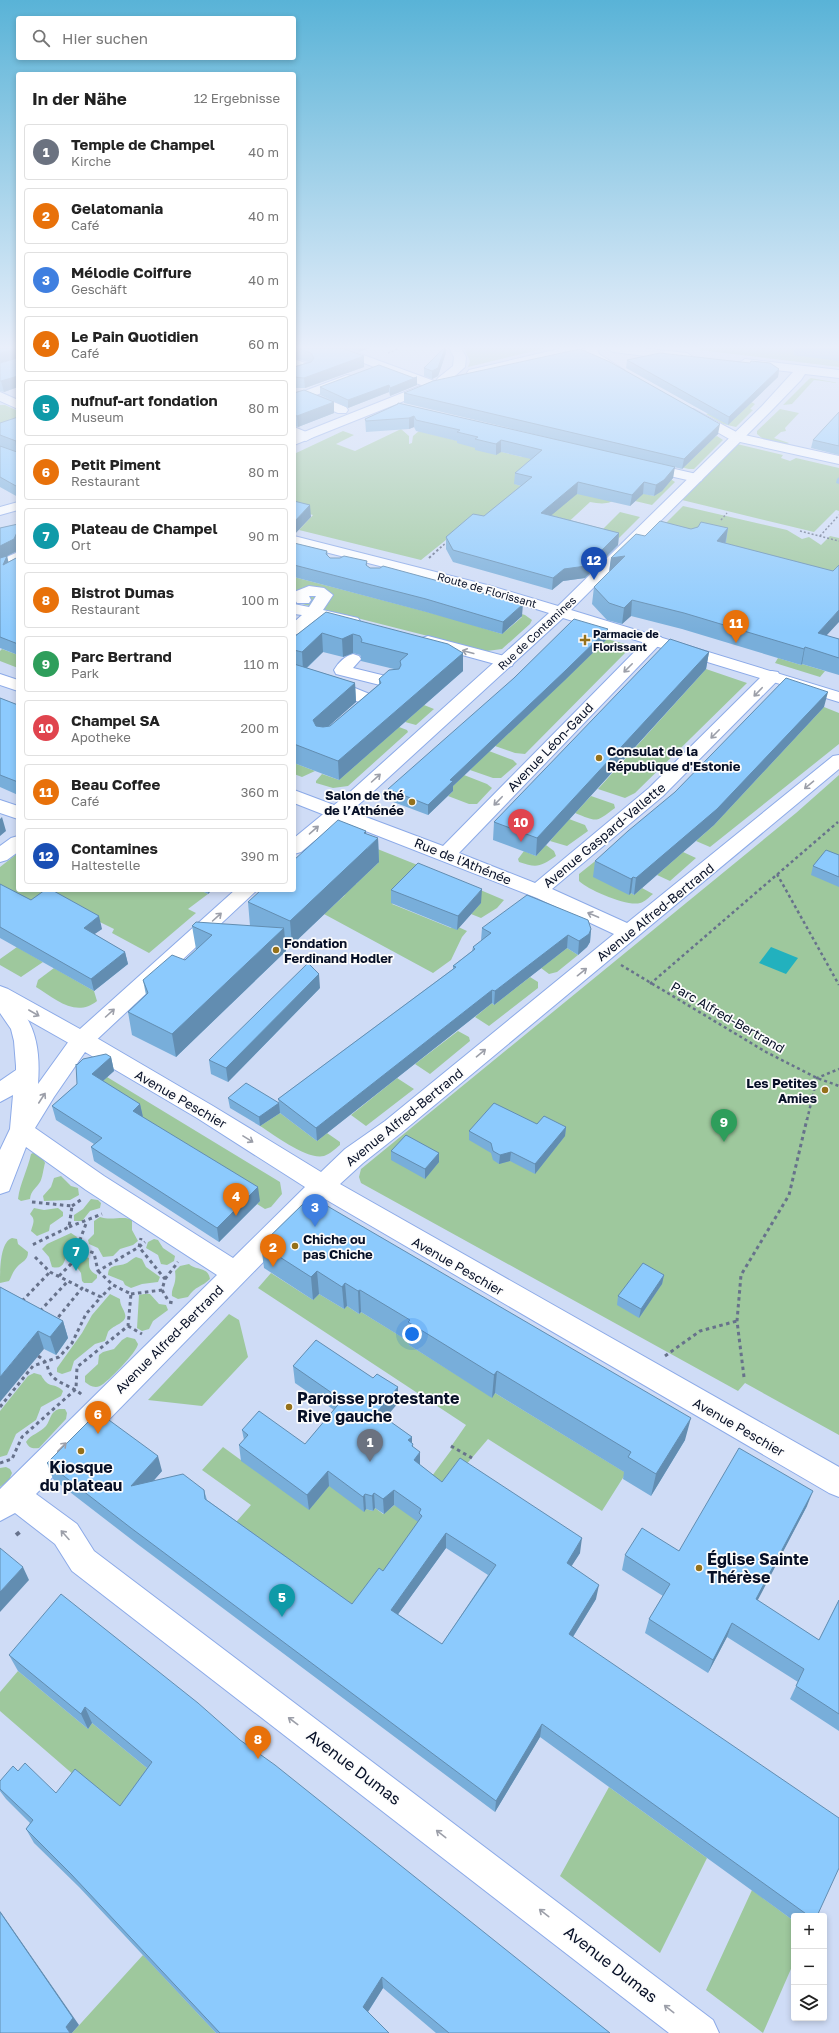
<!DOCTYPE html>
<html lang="de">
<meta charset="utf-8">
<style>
:root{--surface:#fff;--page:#f6f6f6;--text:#222;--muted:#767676;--line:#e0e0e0;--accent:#db2777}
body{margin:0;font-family:"Golos Text",sans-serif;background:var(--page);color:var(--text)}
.controls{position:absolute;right:12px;bottom:12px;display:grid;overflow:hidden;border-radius:4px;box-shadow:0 2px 6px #0003}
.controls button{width:36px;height:36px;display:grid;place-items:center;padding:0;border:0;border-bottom:1px solid var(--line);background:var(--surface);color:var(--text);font:20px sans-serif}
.you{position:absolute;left:412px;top:1334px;width:14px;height:14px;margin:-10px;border:3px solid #fff;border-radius:50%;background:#1a73e8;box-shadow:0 0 0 6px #1a73e833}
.badge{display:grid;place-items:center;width:26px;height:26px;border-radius:50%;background:var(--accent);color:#fff;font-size:13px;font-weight:700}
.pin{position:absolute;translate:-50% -33px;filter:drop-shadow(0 1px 2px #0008)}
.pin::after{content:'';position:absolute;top:21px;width:14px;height:12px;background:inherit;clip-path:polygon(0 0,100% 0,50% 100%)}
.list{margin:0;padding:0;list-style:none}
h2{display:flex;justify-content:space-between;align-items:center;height:52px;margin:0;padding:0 16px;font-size:17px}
h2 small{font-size:13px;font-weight:400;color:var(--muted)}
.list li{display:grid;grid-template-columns:26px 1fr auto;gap:12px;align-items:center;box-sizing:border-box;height:56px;margin:0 8px 8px;padding:0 8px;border:1px solid var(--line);border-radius:4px}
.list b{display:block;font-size:15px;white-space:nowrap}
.list p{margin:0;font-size:13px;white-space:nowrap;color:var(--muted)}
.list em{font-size:13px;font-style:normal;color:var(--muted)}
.icon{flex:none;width:22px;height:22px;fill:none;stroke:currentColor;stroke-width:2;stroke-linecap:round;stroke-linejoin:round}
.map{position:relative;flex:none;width:839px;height:2033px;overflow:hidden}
.search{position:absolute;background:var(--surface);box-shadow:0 2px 6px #0003;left:16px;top:16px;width:280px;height:44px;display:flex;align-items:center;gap:10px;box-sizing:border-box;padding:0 14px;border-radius:4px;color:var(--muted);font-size:15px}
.panel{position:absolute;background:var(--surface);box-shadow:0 2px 6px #0003;left:16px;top:72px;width:280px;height:820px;border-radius:4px}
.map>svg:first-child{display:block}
.green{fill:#9ec89d}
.water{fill:#22b1be}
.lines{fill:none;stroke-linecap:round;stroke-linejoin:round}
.minor-casing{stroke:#8caae8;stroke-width:2}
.major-casing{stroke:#8caae8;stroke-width:2}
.path-far4{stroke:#67728b;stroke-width:1.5;stroke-dasharray:2 2;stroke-linecap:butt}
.path-far3{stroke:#67728b;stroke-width:2;stroke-dasharray:2.5 2.5;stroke-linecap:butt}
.path-far2{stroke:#67728b;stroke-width:2.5;stroke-dasharray:3 3;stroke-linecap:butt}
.path-far1{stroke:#67728b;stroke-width:3;stroke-dasharray:3.5 3.5;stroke-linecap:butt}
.path{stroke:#67728b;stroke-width:4;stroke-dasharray:4.5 4.5;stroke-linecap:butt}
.minor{fill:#fff;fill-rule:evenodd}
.major{fill:#fff;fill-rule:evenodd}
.wall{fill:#78aeda;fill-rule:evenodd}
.shaded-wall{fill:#628db1}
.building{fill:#8ccafd;stroke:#628db1;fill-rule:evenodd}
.oneway{stroke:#9c9fa9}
.poi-dot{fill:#95711a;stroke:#fcfcfc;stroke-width:1.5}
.labels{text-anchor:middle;stroke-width:3.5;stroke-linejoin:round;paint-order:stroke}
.far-street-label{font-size:11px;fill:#071027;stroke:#fcfcfc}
.far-poi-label{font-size:11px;font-weight:bold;fill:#071027;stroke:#fcfcfc;text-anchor:start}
.street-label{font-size:13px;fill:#071027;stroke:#fcfcfc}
.poi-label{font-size:13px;font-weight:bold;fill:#071027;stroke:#fcfcfc;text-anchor:start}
.near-poi-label{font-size:16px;font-weight:bold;fill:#071027;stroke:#fcfcfc;text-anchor:start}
.near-street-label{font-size:16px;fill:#071027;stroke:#fcfcfc}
</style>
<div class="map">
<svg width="839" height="2033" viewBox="0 0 839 2033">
<rect width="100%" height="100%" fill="#cfdcf6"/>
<path class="green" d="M 464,348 L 546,348 L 468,367 L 470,361 Z
M 700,348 L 839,348 L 839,367 L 700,350 Z
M 811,378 L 839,383 L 814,380 L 792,404 L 783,405 L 809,379 Z
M 751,402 L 755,404 L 750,409 L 753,410 L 736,427 L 723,424 L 706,414 Z
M 0,405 L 5,405 L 18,411 L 18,418 L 0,424 Z
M 780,409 L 799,413 L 785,428 L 786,431 L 781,432 L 774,438 L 789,443 L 787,444 L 763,439 L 757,434 L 757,431 Z
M 401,429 L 409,436 L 409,444 L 412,443 L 413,436 L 419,431 L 522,457 L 539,444 L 557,449 L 515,484 L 524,487 L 551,471 L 654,496 L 669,478 L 675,482 L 652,505 L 618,497 C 610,505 601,504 590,502 L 562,528 L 472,519 L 421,560 L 299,530 L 313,515 L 294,510 L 294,454 L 343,431 L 354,435 L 336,444 L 355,451 Z
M 717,436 L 723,440 L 694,469 L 689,469 L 658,462 Z
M 737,444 L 783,455 L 781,458 L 790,461 L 796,458 L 839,468 L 839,511 L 836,510 L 814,532 L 682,500 Z
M 683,506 L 787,530 L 802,539 L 809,537 L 821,545 L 830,536 L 839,538 L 839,597 L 661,528 Z
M 620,512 L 640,517 L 615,542 L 595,537 Z
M 294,577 L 454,619 L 502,634 L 522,617 L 511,611 L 525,615 L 532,620 L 530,624 L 502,649 L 487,651 L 294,602 Z
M 607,639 L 625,644 L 629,649 L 525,754 L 515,753 L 495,746 Z
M 2,649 L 18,655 L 18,668 L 0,661 L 0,651 Z
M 778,658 L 801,665 L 802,664 L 825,671 L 820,677 L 775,663 Z
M 706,669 L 747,683 L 635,793 L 625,798 L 598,789 Z
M 424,705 L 434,709 L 416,725 L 405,722 Z
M 824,707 L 839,713 L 839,744 L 710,847 L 696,841 L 714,825 Z
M 399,727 L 407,730 L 408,732 L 348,786 L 333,788 L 316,783 L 316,781 L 322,774 L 339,780 Z
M 489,751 L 513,760 L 517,764 L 501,778 L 493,778 L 470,770 Z
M 294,763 L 315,771 L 302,777 L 294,774 Z
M 464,775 L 487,784 L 492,788 L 477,804 L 469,804 L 448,796 L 453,791 L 449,790 Z
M 839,775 L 839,1435 L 745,1383 L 738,1391 L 361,1183 L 359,1177 L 361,1169 L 796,813 Z
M 591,796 L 614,804 L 615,808 C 595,823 598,822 575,813 Z
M 668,803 L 631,893 L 634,895 L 642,888 L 653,894 C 649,897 645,902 640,903 C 628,907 588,890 579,881 L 579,874 Z
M 569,819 L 585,825 L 588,831 L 567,846 L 550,841 Z
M 546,845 L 554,851 L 556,856 C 540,867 537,868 519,862 L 518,859 L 524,851 L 536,856 Z
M 375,848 L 425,868 L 392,904 L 451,928 L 454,925 L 467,931 L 462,937 L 451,960 L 433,973 L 324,914 L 344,896 L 353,883 L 356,884 L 378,863 Z
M 683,852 L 696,858 L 670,881 L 657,875 Z
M 18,853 L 18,890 L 200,890 L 208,894 L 188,909 L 196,913 L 149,953 L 112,933 L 114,929 L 47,896 L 29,909 L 0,894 L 0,867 Z
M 478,889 L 504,900 L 497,908 L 481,918 L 471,914 L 481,903 Z
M 17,947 L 43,962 L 21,977 L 0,965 L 0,959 Z
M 567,948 L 578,955 L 557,972 L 549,974 L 541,968 Z
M 54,968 L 94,991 L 97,1001 C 76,1018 55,999 36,987 L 38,980 Z
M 530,977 L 538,982 L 538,988 L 489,1026 L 475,1017 L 492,1003 L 494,1005 Z
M 458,1031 L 469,1037 L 470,1041 L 430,1074 L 415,1064 Z
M 107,1077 L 280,1182 L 282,1194 L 271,1207 L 265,1209 L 257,1204 L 260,1201 L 135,1125 L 143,1117 L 95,1088 Z
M 397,1078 L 414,1089 L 366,1126 L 351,1115 Z
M 280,1113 L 317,1141 L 327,1133 L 340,1142 L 340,1145 C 335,1149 330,1154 324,1156 C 307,1160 276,1136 260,1126 Z
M 35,1152 L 41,1154 L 45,1163 C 44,1166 42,1180 40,1182 C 36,1189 31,1190 30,1199 L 21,1201 L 18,1199 C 20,1183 28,1169 31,1154 Z
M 61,1176 L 71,1186 L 78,1188 L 79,1195 L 70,1200 L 44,1201 L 43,1196 L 51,1187 L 54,1178 Z
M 91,1199 L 98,1200 L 101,1203 L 100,1208 L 90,1211 L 82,1221 L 74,1221 L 74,1215 L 83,1209 Z
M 34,1208 L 44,1210 L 58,1208 L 63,1212 L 63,1216 L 50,1225 L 49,1231 L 37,1236 L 31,1231 C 33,1223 36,1220 30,1214 Z
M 100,1217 C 112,1221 124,1215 132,1220 L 132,1230 L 138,1241 L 133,1245 L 120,1249 L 113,1256 L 103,1257 L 98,1248 L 89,1244 L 88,1240 L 94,1234 L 94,1221 Z
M 71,1233 L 77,1237 C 75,1243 71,1246 68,1251 C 64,1260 65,1270 52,1267 L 49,1257 L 42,1249 L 47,1244 Z
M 12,1238 L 17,1239 L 18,1244 L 28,1252 C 28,1261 22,1261 17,1267 C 13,1271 12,1276 9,1281 L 0,1283 C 0,1270 0,1242 12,1238 Z
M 154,1239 L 158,1240 L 163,1248 L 175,1256 L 174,1261 L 167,1265 L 161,1264 L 158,1255 L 146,1248 L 148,1242 Z
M 82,1255 L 89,1258 C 89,1267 88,1270 97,1275 L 97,1278 L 92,1283 L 84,1283 L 82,1281 L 81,1273 L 74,1263 L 77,1258 Z
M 136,1257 L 142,1259 L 146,1267 L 160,1277 L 158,1282 L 142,1284 L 131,1288 L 125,1285 L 123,1281 L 108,1275 C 108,1263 120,1267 127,1263 C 130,1261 132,1259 136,1257 Z
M 189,1264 C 196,1271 208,1266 210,1279 C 202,1287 195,1286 188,1297 L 178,1299 L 172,1296 C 171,1287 177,1285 175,1271 L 180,1266 Z
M 271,1273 L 313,1300 L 319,1294 L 344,1309 L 347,1306 L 359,1314 L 361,1312 L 410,1342 L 409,1345 L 492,1397 L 495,1393 L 626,1473 L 602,1511 L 488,1439 L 459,1473 L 355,1616 L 230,1529 L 251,1505 L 202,1470 L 223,1447 L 282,1490 L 334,1480 L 366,1509 L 373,1511 L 375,1508 L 383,1514 L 432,1476 L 452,1449 L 450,1448 L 466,1425 L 258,1288 Z
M 110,1294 L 120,1299 C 120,1306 124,1309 125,1314 C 128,1323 112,1325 108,1332 C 107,1335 106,1338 105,1341 L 95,1344 L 74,1361 L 71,1371 L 62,1374 L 57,1372 L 57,1368 L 82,1333 L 92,1315 Z
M 144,1294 L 150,1294 L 159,1304 L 166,1305 L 168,1310 L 153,1321 L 149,1329 L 142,1331 L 137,1328 L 139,1295 Z
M 229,1314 L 239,1320 L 248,1357 L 202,1406 L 148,1400 Z
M 127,1337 L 135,1339 L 138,1344 C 137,1352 108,1382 100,1386 C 94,1389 89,1385 85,1382 L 85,1376 L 98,1364 L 99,1355 L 103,1352 L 114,1349 L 122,1340 Z
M 34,1373 L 41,1375 C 49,1389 51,1382 61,1389 L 63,1391 L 61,1396 L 41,1407 L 36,1420 L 16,1434 L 7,1455 L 0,1457 L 0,1411 L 28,1376 Z
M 59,1409 L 65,1409 L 67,1413 L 66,1419 L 39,1448 C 32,1449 29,1448 26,1442 C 31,1434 40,1433 46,1426 C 51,1419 50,1412 59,1409 Z
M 6,1467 L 10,1469 L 12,1473 L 9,1480 L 0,1487 L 0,1468 Z
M 18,1671 L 88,1729 L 92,1723 L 158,1777 L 127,1821 L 0,1711 L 0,1692 Z
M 609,1787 L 707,1858 L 660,1953 L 560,1876 Z
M 752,1890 L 794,1921 L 794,1962 L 763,2033 L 706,1990 Z
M 143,1955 L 216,2033 L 72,2033 Z"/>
<path class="water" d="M 771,947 L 798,958 L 786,974 L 759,963 Z"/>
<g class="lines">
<defs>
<path id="minor" d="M 328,348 L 344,348 L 437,382 L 439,385 L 437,388 L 429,388 L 330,350 Z
M 585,348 L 597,348 L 599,354 L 624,370 L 618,374 L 614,373 L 590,359 Z
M 294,359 L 311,365 L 313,368 L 311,371 L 294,377 L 294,369 L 296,368 L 294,367 Z
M 347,375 L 351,376 L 353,379 L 351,382 L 316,395 L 346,407 L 348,410 L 346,413 L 338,413 L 305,399 L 294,403 L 294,395 Z
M 0,392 L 18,400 L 18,409 L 0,401 Z
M 693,409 L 740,434 L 839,456 L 839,464 L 731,440 L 689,416 L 687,413 L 689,410 Z
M 294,427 L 311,434 L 313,437 L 306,441 L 294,436 Z
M 644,462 L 701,475 L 703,478 L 701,481 L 696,482 L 639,469 L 637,466 L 639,463 Z
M 18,502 L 18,510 L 0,515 L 0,507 Z
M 18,552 L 18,562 L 0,571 L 0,560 Z
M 309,586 L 324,588 L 333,595 L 323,610 L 358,618 L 360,621 L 358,624 L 352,626 L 317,619 L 300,633 L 294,635 L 294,622 L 302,615 L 294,614 L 294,604 L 309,607 L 316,596 L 309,596 L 311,600 L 309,603 L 297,603 L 294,598 L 294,592 Z
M 655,635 L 661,637 L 663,640 L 661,643 L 459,853 L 535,883 L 649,788 L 766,672 L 772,671 L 778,672 L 780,676 L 778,680 L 663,796 L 552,889 L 627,923 L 833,756 L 839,755 L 839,769 L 401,1133 L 363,1163 L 340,1184 L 839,1467 L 839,1497 L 829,1493 L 325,1199 L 36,1494 L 77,1524 L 94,1551 L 713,2020 L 719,2033 L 669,2033 L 72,1571 L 55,1544 L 15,1513 L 0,1521 L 0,1489 L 217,1275 L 86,1190 L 26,1147 L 9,1191 L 0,1194 L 0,1150 L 10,1129 L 13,1095 L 0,1102 L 0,1081 L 16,1070 L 16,1066 L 14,1041 L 11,1029 L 0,1013 L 0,991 C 9,994 13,999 19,1007 C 38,1029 40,1057 38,1084 L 74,1034 L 82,1032 L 90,1034 L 213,1106 L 321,1172 L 345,1149 L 385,1121 L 614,934 L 537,898 L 294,803 L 294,790 L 443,846 L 649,637 ZM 85,1052 L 197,1118 L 305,1187 L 233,1258 L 104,1176 L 35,1128 L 54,1097 Z
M 428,636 L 512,658 L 514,662 L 512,666 L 506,667 L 422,644 L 420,641 L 422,638 Z
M 353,654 L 359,656 L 361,659 L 353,668 L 398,679 L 400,683 L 398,687 L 392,688 L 336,674 L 334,670 C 338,663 345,656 353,654 Z
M 294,670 L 345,684 L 377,697 L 380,701 C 373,711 361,722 349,719 L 346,715 L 359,702 L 333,692 L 294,680 Z
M 0,674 L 18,680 L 18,691 L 0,685 Z
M 0,800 L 18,806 L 18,819 L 0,813 Z
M 18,836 L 18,852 L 7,860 L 0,862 L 0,846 L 11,838 Z"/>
<path id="major" d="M 449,348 L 461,348 L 466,357 L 465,367 L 446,384 L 438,384 L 436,381 L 438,378 L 453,366 L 454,357 Z
M 563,348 L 582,348 L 580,350 L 473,377 L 467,373 L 469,370 Z
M 607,348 L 639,348 L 687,353 L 693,357 L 687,361 L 613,352 Z
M 745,359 L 839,370 L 839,378 L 805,374 L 801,380 L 770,412 L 571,610 L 839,692 L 839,702 L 563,618 L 364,800 L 301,852 L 294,854 L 294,838 L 350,792 L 549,613 L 481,592 L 294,544 L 294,536 L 491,586 L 558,606 L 762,406 L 793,372 L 741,366 L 739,363 Z
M 430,382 L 436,386 L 434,389 L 294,445 L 294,436 Z
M 235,890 L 257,890 L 90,1046 L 82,1048 L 74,1046 L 0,1004 L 0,986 L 8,989 L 80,1029 Z"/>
</defs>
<use href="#minor" class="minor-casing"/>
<use href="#major" class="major-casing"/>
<path class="path-far4" d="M 388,353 L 400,348
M 721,520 L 727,513
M 800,531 L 839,541
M 820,536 L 839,515
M 440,548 L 446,543"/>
<path class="path-far3" d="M 429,558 L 441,547"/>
<path class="path-far2" d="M 777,874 L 839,985
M 621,965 L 766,1052 L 817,1078 L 839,1086
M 650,984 L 838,822
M 807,1120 L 817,1078 L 839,1069"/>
<path class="path-far1" d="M 32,1202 L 72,1206 L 69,1227 L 32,1245
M 72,1206 L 82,1199
M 69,1227 L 102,1214
M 77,1247 L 94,1253 L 98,1271 L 139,1247 L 141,1238
M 35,1257 L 50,1272 L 82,1288 L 56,1320
M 98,1271 L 113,1285
M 59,1276 L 71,1264 L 87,1221
M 165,1279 L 178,1262
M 162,1290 L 169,1302 L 174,1303
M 131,1294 L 162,1290 L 165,1279 L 139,1247 L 145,1242
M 22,1301 L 50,1272
M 40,1311 L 68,1281
M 128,1326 L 142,1334
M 38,1356 C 51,1364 45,1368 52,1376 C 59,1384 74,1387 82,1395
M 665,1356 L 700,1331 L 737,1321
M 744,1377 L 737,1321 L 741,1275 L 789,1195 L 807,1119
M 0,1407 L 33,1366 L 59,1357 L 72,1343 L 86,1314 L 101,1297 L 82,1288
M 451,1446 L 472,1458
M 0,1463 L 12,1459 L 22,1437 L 76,1389 L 77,1367 L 128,1326 L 131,1294 L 113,1285 L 101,1297"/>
<path class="path" d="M 16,1535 L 21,1531"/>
<use href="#minor" class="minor"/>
<use href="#major" class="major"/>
</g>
<path class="wall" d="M 0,348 L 18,348 L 18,387 L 4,392 L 0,391 Z
M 294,348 L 344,348 L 364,356 L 364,367 L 305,388 L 295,388 L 294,392 L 294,367 L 308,362 L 294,358 Z
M 347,348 L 369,348 L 359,352 Z
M 795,348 L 839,348 L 839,361 L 793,355 Z
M 446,353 L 438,376 L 432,379 L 424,376 L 424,368 Z
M 627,360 L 779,369 L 778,377 L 728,425 L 626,368 Z
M 417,377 L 417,385 L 390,396 L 389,392 L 348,408 L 320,395 L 320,387 L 414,378 Z
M 294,393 L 334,402 L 334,413 L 298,427 L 294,426 Z
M 404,393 L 718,434 L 682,469 L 674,467 L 673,478 L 662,491 L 654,496 L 643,494 L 630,506 L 577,494 L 551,515 L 619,533 L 618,545 L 585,578 L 563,581 L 552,590 L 453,562 L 446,549 L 446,537 L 484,516 L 521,486 L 514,484 L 515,473 L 531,459 L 501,452 L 496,455 L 475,450 L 475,448 L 457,443 L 457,441 L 416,431 L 414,427 L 409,429 L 366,432 L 365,419 L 398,404 L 398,403 L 592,448 L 404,403 Z
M 839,412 L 839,455 L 811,448 L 813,440 Z
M 18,417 L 18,497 L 0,487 L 0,446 L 17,452 L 0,446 L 0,423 Z
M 839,477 L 839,484 L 836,483 L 837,479 Z
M 18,524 L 18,548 L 17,551 L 7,556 L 8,562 L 18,557 L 18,655 L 0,648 L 0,528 Z
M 728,528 L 726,543 L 827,636 L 839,639 L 839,675 L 802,664 L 801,665 L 682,629 L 631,616 L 622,624 L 607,620 L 592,604 L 594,587 L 609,572 L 611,558 L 691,529 Z
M 294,543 L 327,551 L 328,556 L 330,558 L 367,561 L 367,566 L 370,568 L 522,616 L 502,634 L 426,612 L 294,577 Z
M 326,612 L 463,653 L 463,671 L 339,780 L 294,763 L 294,637 ZM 323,652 L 343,657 L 353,653 L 360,655 L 361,657 L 361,661 L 394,669 L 379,679 L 379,684 L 330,726 L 329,726 L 356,702 L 355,683 L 307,668 Z
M 607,639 L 565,680 L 453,786 L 453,791 L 428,815 L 388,800 L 388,789 Z
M 709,652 L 706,669 L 536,856 L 493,840 L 494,822 Z
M 0,698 L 18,705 L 18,795 L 0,787 Z
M 824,707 L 714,825 L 634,895 L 631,893 L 629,895 L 593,877 L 595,861 Z
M 366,831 L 366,834 L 378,838 L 379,862 L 292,945 L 285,942 L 286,951 L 176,1057 L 132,1035 L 128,1012 L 146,995 L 143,980 L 185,960 L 196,950 L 196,949 L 192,926 L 250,926 L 248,902 Z
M 839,855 L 839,887 L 811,875 L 813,866 Z
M 0,884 L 31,900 L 102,929 L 94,934 L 125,952 L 128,964 L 94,991 L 0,938 Z
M 200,890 L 212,890 L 208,894 Z
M 391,890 L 481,903 L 457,930 L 391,903 Z
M 482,928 L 591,929 L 590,942 L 587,947 L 578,955 L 567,948 L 494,1005 L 492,1003 L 317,1141 L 280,1113 L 260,1126 L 230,1108 L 228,1098 L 279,1103 L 278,1099 L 453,969 L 453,966 L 472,951 L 473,947 L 481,941 Z
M 320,988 L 228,1082 L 211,1074 L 209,1060 Z
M 111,1057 L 114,1071 L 103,1081 L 140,1104 L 143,1118 L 260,1201 L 219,1242 L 94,1161 L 91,1147 L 94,1144 L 56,1120 L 52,1106 L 77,1084 L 77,1065 Z
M 537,1124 L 566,1127 L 565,1136 L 535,1174 L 510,1161 L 499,1164 L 493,1160 L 491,1153 L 469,1140 L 469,1131 Z
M 391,1151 L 439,1153 L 439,1162 L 425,1179 L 391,1160 Z
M 305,1202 L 685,1440 L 651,1496 L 623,1479 L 624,1472 L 495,1393 L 492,1398 L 409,1345 L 408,1341 L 361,1312 L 359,1314 L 347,1306 L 344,1309 L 319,1294 L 313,1300 L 264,1268 L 261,1245 Z
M 664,1275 L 662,1284 L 639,1318 L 617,1305 L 618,1296 Z
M 0,1287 L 63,1321 L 68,1338 L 56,1355 L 44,1349 Z
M 293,1366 L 398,1403 L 385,1418 L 412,1437 L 412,1443 L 413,1447 L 420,1465 L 442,1482 L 580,1553 L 571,1566 L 596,1599 L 573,1637 L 817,1916 L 794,1916 L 794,1921 L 540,1737 L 495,1812 L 136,1543 L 53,1479 L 47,1463 L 162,1471 L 153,1481 L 204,1490 L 207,1500 L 352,1604 L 383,1571 L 418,1522 L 394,1505 L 384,1514 L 375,1508 L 373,1511 L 366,1509 L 364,1512 L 329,1486 L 309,1510 L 241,1461 L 239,1445 L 244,1440 L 242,1430 L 305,1444 L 334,1410 L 295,1383 ZM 446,1548 L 488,1575 L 442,1644 L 398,1614 Z
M 807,1506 L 757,1600 L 819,1640 L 839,1600 L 839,1731 L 790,1699 L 798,1682 L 727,1637 L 708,1673 L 645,1633 L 649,1619 L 663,1596 L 622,1570 L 625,1555 L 679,1551 Z
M 9,1655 L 240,1740 L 610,2033 L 436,2033 L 383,1988 L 368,2012 L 389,2033 L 216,2033 L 79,1887 L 34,1843 L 26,1829 L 30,1823 L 6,1799 L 0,1791 L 0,1781 L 18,1771 L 56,1793 L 120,1806 L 147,1768 L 92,1723 L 88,1729 L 18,1671 Z"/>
<path class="shaded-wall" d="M 17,348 L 18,359 L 0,365 L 0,353 Z
M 358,348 L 369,348 L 359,352 Z
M 445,348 L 446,348 L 446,353 L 438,376 L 432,379 L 432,371 Z
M 364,356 L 364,367 L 305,388 L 304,378 Z
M 779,369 L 778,377 L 728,425 L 729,417 Z
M 18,376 L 18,387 L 4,392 L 1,381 Z
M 417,377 L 417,385 L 390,396 L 390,388 Z
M 389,385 L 389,392 L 348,408 L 348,400 Z
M 334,402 L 334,413 L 298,427 L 297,416 Z
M 414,416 L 414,427 L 409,429 L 409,418 Z
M 720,424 L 718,434 L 682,469 L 684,459 Z
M 501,440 L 501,452 L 496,455 L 496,444 Z
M 675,467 L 673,478 L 662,491 L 654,496 L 656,485 Z
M 578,482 L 577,494 L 541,524 L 541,513 Z
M 644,482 L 643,494 L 630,506 L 632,495 Z
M 18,485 L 18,494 L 16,486 Z
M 310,505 L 311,517 L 294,535 L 294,522 Z
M 728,528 L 725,544 L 717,541 Z
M 18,530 L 18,548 L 17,551 L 7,556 L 10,568 L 3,565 L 0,559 L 0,546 Z
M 619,533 L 618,545 L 585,578 L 563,581 L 552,590 L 553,578 L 564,569 Z
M 625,556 L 609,574 L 611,558 Z
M 632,600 L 631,616 L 622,624 L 624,608 Z
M 523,604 L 522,616 L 502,634 L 503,622 Z
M 839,610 L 839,622 L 814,649 L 818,633 Z
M 608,629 L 607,639 L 565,680 L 453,786 L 453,791 L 428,815 L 428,805 L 450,780 Z
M 322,633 L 323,652 L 303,671 L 302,652 Z
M 353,634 L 353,653 L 343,657 L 342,639 Z
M 805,647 L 802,664 L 801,665 L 804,649 Z
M 709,652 L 706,669 L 536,856 L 537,838 Z
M 463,653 L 463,671 L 339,780 L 338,761 Z
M 355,683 L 356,702 L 314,739 L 313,720 Z
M 828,692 L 824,707 L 714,825 L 634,895 L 636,878 Z
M 2,817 L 6,831 L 0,836 L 0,819 Z
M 366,831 L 367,849 L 378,838 L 379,862 L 292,945 L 290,921 L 364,833 Z
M 633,877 L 631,893 L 629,895 L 631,879 Z
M 482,889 L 481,903 L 457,930 L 458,916 Z
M 208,890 L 212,890 L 208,894 Z
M 99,916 L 102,929 L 86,940 L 84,928 Z
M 284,928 L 286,951 L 176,1057 L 172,1034 Z
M 591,929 L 590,942 L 587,947 L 578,955 L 579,941 Z
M 568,935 L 567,948 L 494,1005 L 495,991 Z
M 125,952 L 128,964 L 94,991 L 91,979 Z
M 319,974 L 320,988 L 228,1082 L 226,1068 Z
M 492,990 L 492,1003 L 317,1141 L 316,1128 Z
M 111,1057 L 114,1071 L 95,1088 L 92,1074 Z
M 279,1103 L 280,1113 L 260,1126 L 259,1117 Z
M 140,1104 L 143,1117 L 135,1125 L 133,1111 Z
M 566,1127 L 565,1136 L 535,1174 L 535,1164 Z
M 511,1152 L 510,1161 L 499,1164 L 500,1155 Z
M 439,1153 L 439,1162 L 425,1179 L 425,1169 Z
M 258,1187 L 260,1201 L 219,1242 L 217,1228 Z
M 317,1271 L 319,1294 L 313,1300 L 311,1277 Z
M 664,1275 L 662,1284 L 639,1318 L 641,1309 Z
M 345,1283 L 347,1306 L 344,1309 L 342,1287 Z
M 360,1290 L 361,1312 L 359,1314 L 358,1291 Z
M 63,1321 L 68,1338 L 56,1355 L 50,1337 Z
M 38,1331 L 44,1349 L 0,1402 L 0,1377 Z
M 497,1371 L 495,1393 L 492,1398 L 494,1375 Z
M 398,1387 L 398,1403 L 377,1428 L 377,1412 Z
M 691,1418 L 685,1440 L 651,1496 L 656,1474 Z
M 412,1437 L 412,1446 L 413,1444 L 413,1459 L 408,1440 Z
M 420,1452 L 420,1467 L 414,1460 Z
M 158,1456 L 162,1471 L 136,1501 L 131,1486 Z
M 328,1471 L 329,1486 L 309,1510 L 307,1495 Z
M 394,1490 L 394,1505 L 384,1514 L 383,1499 Z
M 813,1491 L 807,1506 L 751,1613 L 756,1599 Z
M 374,1493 L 375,1508 L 373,1511 L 372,1496 Z
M 365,1494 L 366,1509 L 364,1512 L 363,1497 Z
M 446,1533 L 446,1548 L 391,1624 L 391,1610 Z
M 582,1538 L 580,1553 L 564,1578 L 567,1563 Z
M 23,1567 L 29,1580 L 0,1612 L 0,1592 Z
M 599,1585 L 596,1599 L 566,1648 L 569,1634 Z
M 732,1623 L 727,1637 L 708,1673 L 713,1660 Z
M 85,1707 L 92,1723 L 88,1729 L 81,1714 Z
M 542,1724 L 540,1737 L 495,1812 L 496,1801 Z
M 0,1911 L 79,2025 L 72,2033 L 70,2033 L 66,2027 L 0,1912 Z
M 382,1977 L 383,1988 L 364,2018 L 363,2007 Z"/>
<path class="building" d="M 0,348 L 18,348 L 18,376 L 1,381 L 0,381 L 0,363 L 17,358 L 17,348 L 0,353 Z
M 296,348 L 342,348 L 364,356 L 304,378 L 294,377 L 294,367 L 311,362 L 314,358 L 311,353 Z
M 444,348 L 445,348 L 438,368 L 432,371 L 424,368 Z
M 580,349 L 610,362 L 720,424 L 684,459 L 404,393 L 433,381 Z
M 660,353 L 750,363 L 751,361 L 770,363 L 779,369 L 729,417 L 627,360 Z
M 379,365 L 414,378 L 417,377 L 390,388 L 389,385 L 348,400 L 320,387 Z
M 304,390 L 334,402 L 297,416 L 294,415 L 294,393 Z
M 398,403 L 675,467 L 664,480 L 656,485 L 644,482 L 632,495 L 578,482 L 541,513 L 619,533 L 586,566 L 564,569 L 553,578 L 453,550 L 446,537 L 473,514 L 484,516 L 532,477 L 515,473 L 542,450 L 501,440 L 496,444 L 475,439 L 478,437 L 457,432 L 460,430 L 416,420 L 414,416 L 409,418 L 366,421 L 365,419 L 398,404 Z
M 839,412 L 839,446 L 813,440 Z
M 18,417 L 18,485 L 16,486 L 0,477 L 0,446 L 17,452 L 16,441 L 0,435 L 0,423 Z
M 294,501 L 310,505 L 294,522 Z
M 660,521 L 691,529 L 698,527 L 701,522 L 728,528 L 717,541 L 833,571 L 839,565 L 839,610 L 818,633 L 839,639 L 839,658 L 805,647 L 804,649 L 684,613 L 632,600 L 624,608 L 609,603 L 594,587 L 625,556 L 611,558 L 636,534 L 645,536 Z
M 18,524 L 18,530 L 14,539 L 0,546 L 0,528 Z
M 294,543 L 327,551 L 326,554 L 330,558 L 340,558 L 344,556 L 367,561 L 366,565 L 370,568 L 380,568 L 383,566 L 523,604 L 503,622 L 426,599 L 294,565 Z
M 7,556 L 3,565 L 18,557 L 18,644 L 0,637 L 0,558 Z
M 326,612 L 448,644 L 463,653 L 338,761 L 294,744 L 294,664 L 355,683 L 313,720 L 316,726 L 323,727 L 330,726 L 381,683 L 379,679 L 389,670 L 399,669 L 401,665 L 400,661 L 408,654 L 361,642 L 362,640 L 360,636 L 353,634 L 342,639 L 322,633 L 302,652 L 294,650 L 294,637 Z
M 574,619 L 608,629 L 566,670 L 450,780 L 453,781 L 428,805 L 388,789 L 514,678 Z
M 670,639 L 709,652 L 537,838 L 494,822 Z
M 786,678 L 828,692 L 717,809 L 636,878 L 633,877 L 631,879 L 595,861 L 628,831 L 675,792 Z
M 0,698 L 18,705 L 18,782 L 0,775 Z
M 338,820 L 366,831 L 364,833 L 378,838 L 290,921 L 248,902 L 261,890 L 294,890 L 294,860 Z
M 826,850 L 839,855 L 839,877 L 813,866 Z
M 418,863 L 482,889 L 458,916 L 391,890 Z
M 0,884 L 31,900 L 45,890 L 52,890 L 99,916 L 84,928 L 125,952 L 91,979 L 0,927 Z
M 527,895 L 588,920 L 591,929 L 589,934 L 579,941 L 568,935 L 495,991 L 492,990 L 316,1128 L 278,1099 L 456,967 L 453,966 L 475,949 L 473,947 L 491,933 L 482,928 Z
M 196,922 L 284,928 L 172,1034 L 128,1012 L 148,993 L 143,980 L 172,955 L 185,960 L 212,935 L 192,926 Z
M 308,963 L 319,974 L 226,1068 L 209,1060 Z
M 106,1054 L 111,1057 L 92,1074 L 140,1104 L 133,1111 L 258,1187 L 217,1228 L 91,1147 L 102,1138 L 52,1106 L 77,1084 L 76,1064 L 77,1065 L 83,1059 Z
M 246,1083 L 279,1103 L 259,1117 L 228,1098 Z
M 494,1103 L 537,1124 L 544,1116 L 566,1127 L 535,1164 L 511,1152 L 500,1155 L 493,1151 L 491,1143 L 469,1131 Z
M 406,1135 L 439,1153 L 425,1169 L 391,1151 Z
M 309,1199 L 317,1200 L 691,1418 L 656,1474 L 628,1457 L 631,1452 L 497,1371 L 494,1375 L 408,1322 L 410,1320 L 360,1290 L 358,1291 L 345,1283 L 342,1287 L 317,1271 L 311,1277 L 261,1245 L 305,1202 Z
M 643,1263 L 664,1275 L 641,1309 L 618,1296 Z
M 0,1287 L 63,1321 L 50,1337 L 38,1331 L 0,1377 Z
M 316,1340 L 373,1378 L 377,1374 L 398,1387 L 377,1412 L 412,1437 L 408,1440 L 413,1444 L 412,1446 L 420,1452 L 414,1460 L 442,1482 L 460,1458 L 582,1538 L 567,1563 L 599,1585 L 569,1634 L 839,1818 L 839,1868 L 817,1916 L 809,1916 L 542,1724 L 496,1801 L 131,1528 L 47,1463 L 98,1412 L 158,1456 L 131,1486 L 183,1474 L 204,1490 L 205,1499 L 352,1604 L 379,1568 L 383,1571 L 422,1516 L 419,1513 L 421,1509 L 394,1490 L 383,1499 L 374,1493 L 372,1496 L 365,1494 L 363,1497 L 328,1471 L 307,1495 L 239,1445 L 248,1435 L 242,1430 L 259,1411 L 305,1444 L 342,1400 L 293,1366 ZM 446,1533 L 496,1565 L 442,1644 L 391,1610 Z
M 739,1448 L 813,1491 L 756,1599 L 819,1640 L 839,1600 L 839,1714 L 796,1686 L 804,1669 L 732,1623 L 713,1660 L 649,1619 L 670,1584 L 625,1555 L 642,1528 L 679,1551 Z
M 0,1548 L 23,1567 L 0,1592 Z
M 61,1594 L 198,1703 L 240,1740 L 275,1765 L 610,2033 L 449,2033 L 382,1977 L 363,2007 L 389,2033 L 220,2033 L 71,1874 L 26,1829 L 33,1820 L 0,1789 L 0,1781 L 13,1766 L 18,1771 L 25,1763 L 56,1793 L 75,1769 L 120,1806 L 152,1762 L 85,1707 L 81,1714 L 9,1655 Z
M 0,1912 L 73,2018 L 66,2027 L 70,2033 L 0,2033 Z"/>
<defs><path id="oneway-shaft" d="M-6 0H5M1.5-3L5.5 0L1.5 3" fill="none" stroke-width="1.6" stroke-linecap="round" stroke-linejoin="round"/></defs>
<g class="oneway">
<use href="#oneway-shaft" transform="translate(468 652) rotate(-165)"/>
<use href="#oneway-shaft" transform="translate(628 668) rotate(135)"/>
<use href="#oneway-shaft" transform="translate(758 692) rotate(134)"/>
<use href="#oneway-shaft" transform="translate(715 734) rotate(135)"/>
<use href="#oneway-shaft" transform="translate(376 778) rotate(-42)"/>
<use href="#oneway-shaft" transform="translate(809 785) rotate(140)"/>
<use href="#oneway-shaft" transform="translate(498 801) rotate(134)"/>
<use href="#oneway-shaft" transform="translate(314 830) rotate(-41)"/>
<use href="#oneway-shaft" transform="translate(593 915) rotate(-157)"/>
<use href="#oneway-shaft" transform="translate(217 917) rotate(-42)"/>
<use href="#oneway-shaft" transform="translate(582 972) rotate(-39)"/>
<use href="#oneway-shaft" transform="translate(34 1013) rotate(30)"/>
<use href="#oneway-shaft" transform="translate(110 1013) rotate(-42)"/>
<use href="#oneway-shaft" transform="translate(481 1053) rotate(-40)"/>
<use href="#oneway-shaft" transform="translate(42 1098) rotate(-57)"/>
<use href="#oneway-shaft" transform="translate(248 1139) rotate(32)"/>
<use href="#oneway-shaft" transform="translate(62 1447) rotate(-45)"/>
<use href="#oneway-shaft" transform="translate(65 1535) rotate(-132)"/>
<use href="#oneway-shaft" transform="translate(293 1721) rotate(-143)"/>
<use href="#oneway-shaft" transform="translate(441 1834) rotate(-142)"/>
<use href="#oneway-shaft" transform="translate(544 1913) rotate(-142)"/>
<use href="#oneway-shaft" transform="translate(669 2009) rotate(-142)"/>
</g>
<linearGradient id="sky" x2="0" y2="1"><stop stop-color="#59b3d7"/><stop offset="0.55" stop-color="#e9effb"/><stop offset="1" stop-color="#e9effb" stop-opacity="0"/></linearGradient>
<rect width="839" height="632" fill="url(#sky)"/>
<g class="poi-dot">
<path d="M583 634h4v4h4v4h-4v4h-4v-4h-4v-4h4z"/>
<circle cx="599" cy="758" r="4"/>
<circle cx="412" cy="802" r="4"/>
<circle cx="276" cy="950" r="4"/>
<circle cx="825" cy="1090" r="4"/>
<circle cx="295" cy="1246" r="4"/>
<circle cx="289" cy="1407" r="4"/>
<circle cx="81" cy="1451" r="4"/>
<circle cx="699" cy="1568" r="4"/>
</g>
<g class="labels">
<g class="far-street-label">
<text transform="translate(487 590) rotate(16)" y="4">Route de Florissant</text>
<text transform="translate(537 633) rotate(-43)" y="4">Rue de Contamines</text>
</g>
<g class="far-poi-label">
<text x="593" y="638">Parmacie de<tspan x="593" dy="13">Florissant</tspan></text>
</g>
<g class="street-label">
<text transform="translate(550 747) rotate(-46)" y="5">Avenue Léon-Gaud</text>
<text transform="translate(604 835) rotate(-40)" y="5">Avenue Gaspard-Vallette</text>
<text transform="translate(463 861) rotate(22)" y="5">Rue de l'Athénée</text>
<text transform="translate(655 912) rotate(-39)" y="5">Avenue Alfred-Bertrand</text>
<text transform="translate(728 1017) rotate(30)" y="5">Parc Alfred-Bertrand</text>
<text transform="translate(181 1099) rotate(30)" y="5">Avenue Peschier</text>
<text transform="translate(404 1117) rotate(-39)" y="5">Avenue Alfred-Bertrand</text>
<text transform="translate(458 1266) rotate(30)" y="5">Avenue Peschier</text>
<text transform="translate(169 1339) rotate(-45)" y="5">Avenue Alfred-Bertrand</text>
<text transform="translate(739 1427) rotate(30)" y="5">Avenue Peschier</text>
</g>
<g class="poi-label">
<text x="607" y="756">Consulat de la<tspan x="607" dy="15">République d'Estonie</tspan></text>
<text x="404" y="800" text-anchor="end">Salon de thé<tspan x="404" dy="15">de l’Athénée</tspan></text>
<text x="284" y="948">Fondation<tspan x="284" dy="15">Ferdinand Hodler</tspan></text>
<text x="817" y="1088" text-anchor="end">Les Petites<tspan x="817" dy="15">Amies</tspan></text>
<text x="303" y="1244">Chiche ou<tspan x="303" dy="15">pas Chiche</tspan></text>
</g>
<g class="near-poi-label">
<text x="297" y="1404">Paroisse protestante<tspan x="297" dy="18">Rive gauche</tspan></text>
<text x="81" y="1473" text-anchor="middle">Kiosque<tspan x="81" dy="18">du plateau</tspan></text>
<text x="707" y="1565">Église Sainte<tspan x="707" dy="18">Thérèse</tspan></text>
</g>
<g class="near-street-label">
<text transform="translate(354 1767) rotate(37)" y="6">Avenue Dumas</text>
<text transform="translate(611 1964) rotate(38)" y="6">Avenue Dumas</text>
</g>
</g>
</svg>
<div class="controls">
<button>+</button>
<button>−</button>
<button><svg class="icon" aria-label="layers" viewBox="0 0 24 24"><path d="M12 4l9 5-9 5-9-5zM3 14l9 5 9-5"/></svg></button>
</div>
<div class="you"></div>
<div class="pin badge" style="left:370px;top:1462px;background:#6b7280">1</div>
<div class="pin badge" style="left:273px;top:1267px;background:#e8710a">2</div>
<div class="pin badge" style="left:315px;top:1227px;background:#3f7fe0">3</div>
<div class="pin badge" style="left:236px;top:1216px;background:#e8710a">4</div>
<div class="pin badge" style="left:282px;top:1617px;background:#0f9aa8">5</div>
<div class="pin badge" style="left:98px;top:1434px;background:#e8710a">6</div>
<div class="pin badge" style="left:76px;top:1271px;background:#0f9aa8">7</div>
<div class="pin badge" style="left:258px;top:1759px;background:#e8710a">8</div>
<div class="pin badge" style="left:724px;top:1142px;background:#2e9e5b">9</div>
<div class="pin badge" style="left:521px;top:842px;background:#e0444e">10</div>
<div class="pin badge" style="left:736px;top:643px;background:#e8710a">11</div>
<div class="pin badge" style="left:594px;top:580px;background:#1a4fb4">12</div>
<div class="search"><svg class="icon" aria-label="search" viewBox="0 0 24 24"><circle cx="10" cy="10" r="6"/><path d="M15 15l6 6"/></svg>Hier suchen</div>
<section class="panel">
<h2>In der Nähe<small>12 Ergebnisse</small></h2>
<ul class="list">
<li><span class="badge" style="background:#6b7280">1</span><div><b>Temple de Champel</b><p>Kirche</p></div><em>40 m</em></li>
<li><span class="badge" style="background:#e8710a">2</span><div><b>Gelatomania</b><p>Café</p></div><em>40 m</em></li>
<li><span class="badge" style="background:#3f7fe0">3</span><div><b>Mélodie Coiffure</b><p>Geschäft</p></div><em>40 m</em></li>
<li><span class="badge" style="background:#e8710a">4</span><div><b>Le Pain Quotidien</b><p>Café</p></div><em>60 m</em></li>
<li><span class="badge" style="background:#0f9aa8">5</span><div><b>nufnuf-art fondation</b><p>Museum</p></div><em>80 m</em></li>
<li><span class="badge" style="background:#e8710a">6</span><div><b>Petit Piment</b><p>Restaurant</p></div><em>80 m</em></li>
<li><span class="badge" style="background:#0f9aa8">7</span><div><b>Plateau de Champel</b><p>Ort</p></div><em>90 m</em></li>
<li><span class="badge" style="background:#e8710a">8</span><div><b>Bistrot Dumas</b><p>Restaurant</p></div><em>100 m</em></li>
<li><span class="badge" style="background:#2e9e5b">9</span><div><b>Parc Bertrand</b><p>Park</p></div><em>110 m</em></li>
<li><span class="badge" style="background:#e0444e">10</span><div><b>Champel SA</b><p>Apotheke</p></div><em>200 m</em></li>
<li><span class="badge" style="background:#e8710a">11</span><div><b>Beau Coffee</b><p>Café</p></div><em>360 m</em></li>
<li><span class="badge" style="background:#1a4fb4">12</span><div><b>Contamines</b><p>Haltestelle</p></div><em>390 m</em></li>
</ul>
</section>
</div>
